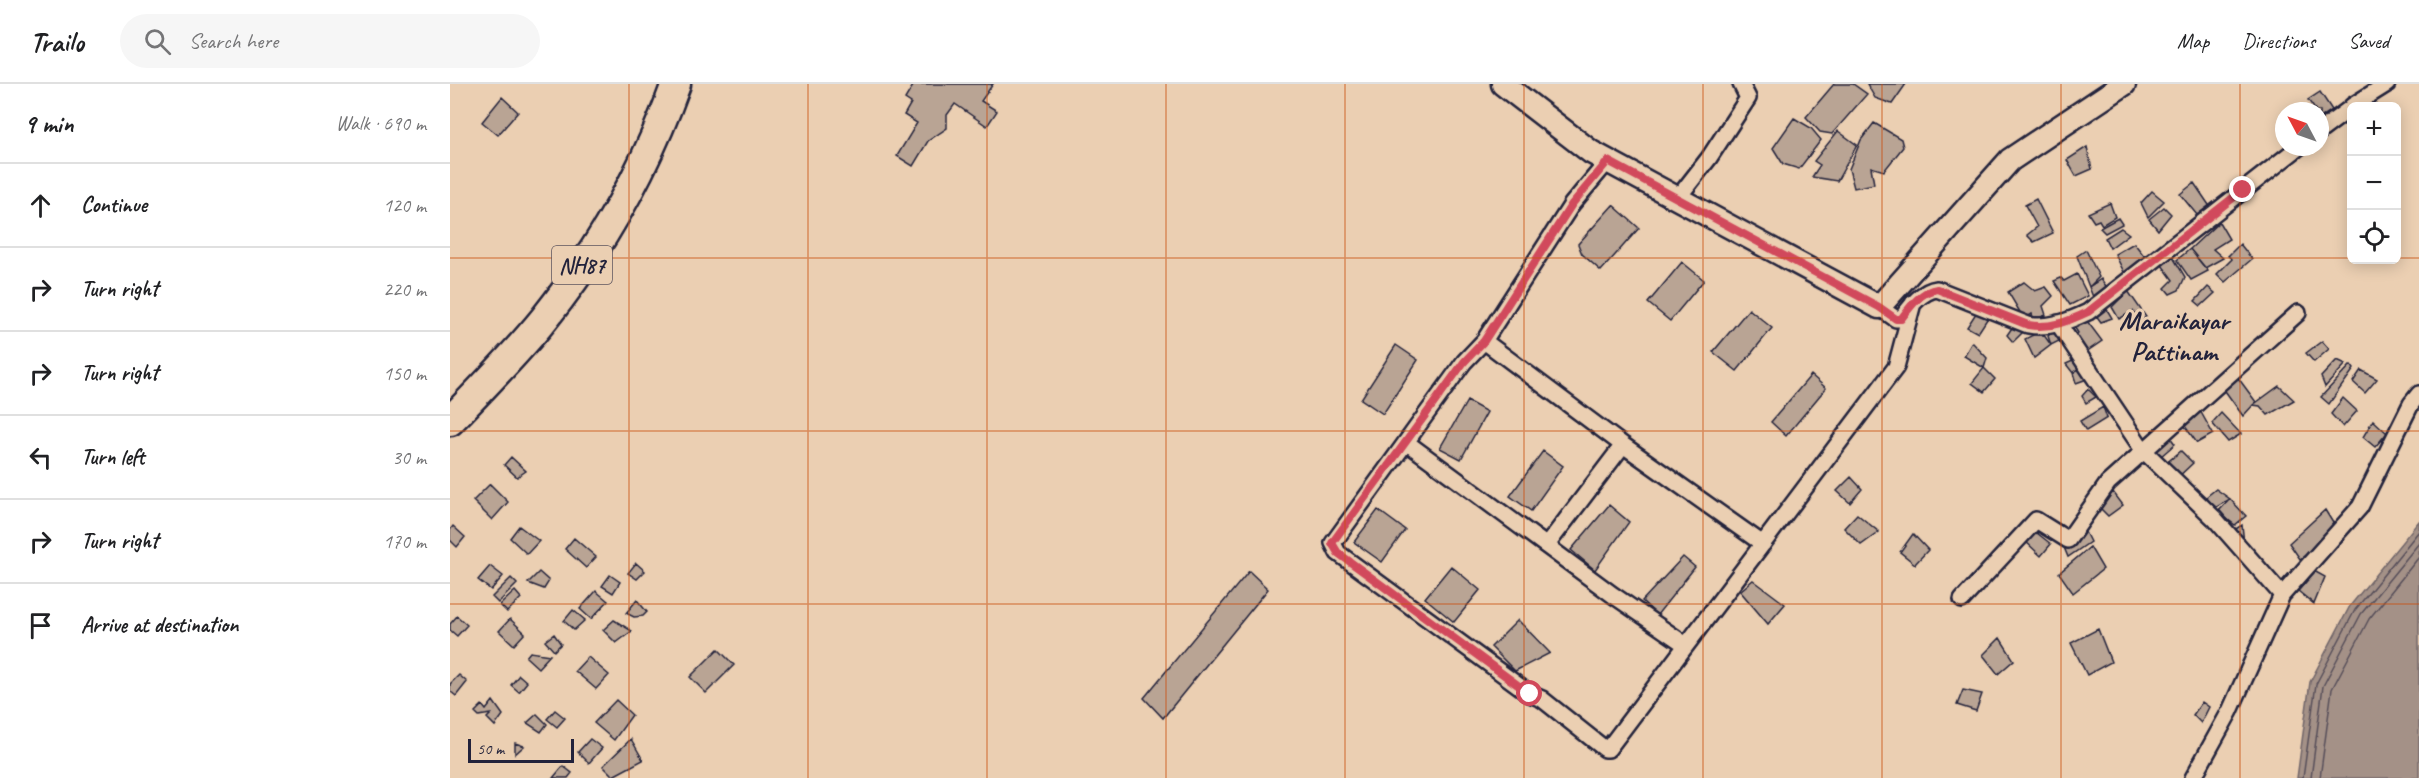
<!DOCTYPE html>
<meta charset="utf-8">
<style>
:root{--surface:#fff;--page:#f6f6f6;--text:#202124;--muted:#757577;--line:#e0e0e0}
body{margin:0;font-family:Caveat,sans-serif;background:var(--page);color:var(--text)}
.controls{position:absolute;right:18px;top:18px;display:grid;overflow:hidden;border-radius:9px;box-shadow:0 3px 15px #0003}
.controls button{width:54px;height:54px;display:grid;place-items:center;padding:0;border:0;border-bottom:2px solid var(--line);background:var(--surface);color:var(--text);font:30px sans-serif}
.compass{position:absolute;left:1825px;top:18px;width:54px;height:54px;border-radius:50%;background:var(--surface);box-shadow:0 3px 15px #0003;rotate:311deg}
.scale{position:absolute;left:18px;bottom:15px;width:106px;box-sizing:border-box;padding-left:6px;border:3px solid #22223b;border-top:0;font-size:16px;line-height:21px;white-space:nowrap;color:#22223b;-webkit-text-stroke:4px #ebcfb2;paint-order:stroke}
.stop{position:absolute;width:18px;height:18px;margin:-14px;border:4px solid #d1495b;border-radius:50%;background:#fff}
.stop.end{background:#d1495b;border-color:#fff;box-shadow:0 2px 6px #0008}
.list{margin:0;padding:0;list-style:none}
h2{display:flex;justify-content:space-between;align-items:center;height:78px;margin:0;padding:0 24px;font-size:26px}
h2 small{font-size:20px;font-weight:400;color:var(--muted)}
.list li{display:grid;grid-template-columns:39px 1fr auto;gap:18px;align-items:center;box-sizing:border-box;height:84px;padding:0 24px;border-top:2px solid var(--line)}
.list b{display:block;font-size:22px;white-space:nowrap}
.list em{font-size:20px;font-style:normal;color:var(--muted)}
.icon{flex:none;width:33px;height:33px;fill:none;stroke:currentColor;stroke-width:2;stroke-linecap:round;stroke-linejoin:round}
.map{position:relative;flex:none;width:1969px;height:694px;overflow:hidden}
header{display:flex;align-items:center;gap:36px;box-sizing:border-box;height:84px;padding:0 30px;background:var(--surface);border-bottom:2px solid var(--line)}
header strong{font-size:28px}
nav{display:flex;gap:33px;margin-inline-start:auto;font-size:21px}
.search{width:420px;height:54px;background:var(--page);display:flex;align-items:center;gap:15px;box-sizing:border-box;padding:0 21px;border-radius:33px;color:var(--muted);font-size:22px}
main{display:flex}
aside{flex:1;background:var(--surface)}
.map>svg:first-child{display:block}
.water{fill:#a49187;stroke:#706569;stroke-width:1.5}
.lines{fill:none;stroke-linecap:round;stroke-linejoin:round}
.shore{stroke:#564e59;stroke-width:1.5}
.building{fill:#b9a494;stroke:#22223b;stroke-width:1.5}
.street-casing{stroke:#22223b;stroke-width:20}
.secondary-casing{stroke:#22223b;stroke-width:27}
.highway-casing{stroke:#22223b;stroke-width:33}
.street{stroke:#ebcfb2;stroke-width:15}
.secondary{stroke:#ebcfb2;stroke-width:22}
.highway{stroke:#ebcfb2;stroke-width:28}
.route{stroke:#d1495b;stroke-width:8}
.grid{fill:none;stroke:#ca5113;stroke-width:1.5;stroke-opacity:0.55}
.labels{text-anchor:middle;stroke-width:6;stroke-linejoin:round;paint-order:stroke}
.shield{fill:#ebcfb2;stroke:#5e565f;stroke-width:1.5}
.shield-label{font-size:22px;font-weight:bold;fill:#22223b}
.quarter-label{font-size:27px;font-weight:bold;fill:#22223b;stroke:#ebcfb2}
</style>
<header>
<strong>Trailo</strong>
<div class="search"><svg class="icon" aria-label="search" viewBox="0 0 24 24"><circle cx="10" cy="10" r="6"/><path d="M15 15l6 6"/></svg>Search here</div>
<nav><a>Map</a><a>Directions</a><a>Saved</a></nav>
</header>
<main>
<aside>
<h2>9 min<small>Walk · 690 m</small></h2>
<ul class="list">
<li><svg class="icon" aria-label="ahead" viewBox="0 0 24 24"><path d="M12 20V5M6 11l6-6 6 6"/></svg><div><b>Continue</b></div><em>120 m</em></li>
<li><svg class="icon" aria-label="right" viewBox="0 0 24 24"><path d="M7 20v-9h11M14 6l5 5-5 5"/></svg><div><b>Turn right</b></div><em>220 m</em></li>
<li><svg class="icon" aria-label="right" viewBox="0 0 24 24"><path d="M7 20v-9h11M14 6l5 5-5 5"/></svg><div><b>Turn right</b></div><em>150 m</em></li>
<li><svg class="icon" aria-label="left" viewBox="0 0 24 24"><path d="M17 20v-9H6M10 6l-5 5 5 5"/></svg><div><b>Turn left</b></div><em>30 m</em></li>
<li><svg class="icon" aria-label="right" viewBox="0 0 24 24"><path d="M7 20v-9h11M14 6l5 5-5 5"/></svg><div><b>Turn right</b></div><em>170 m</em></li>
<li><svg class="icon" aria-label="arrive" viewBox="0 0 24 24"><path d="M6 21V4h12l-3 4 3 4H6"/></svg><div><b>Arrive at destination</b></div></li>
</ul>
</aside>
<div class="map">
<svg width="1969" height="694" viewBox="0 0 1969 694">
<rect width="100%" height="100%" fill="#ebcfb2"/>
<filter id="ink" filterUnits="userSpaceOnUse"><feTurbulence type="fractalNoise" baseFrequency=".0167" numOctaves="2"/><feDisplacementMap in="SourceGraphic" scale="12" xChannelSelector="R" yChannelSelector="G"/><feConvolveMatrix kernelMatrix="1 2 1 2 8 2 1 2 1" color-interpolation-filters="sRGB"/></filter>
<g filter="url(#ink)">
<path class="water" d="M 1969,437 L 1969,694 L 1847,694 L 1860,598 L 1900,522 Z"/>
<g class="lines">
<path class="shore" d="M 1853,694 L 1866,600 L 1905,526 L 1969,447
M 1861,694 L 1873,602 L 1911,530 L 1969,459
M 1870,694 L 1882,605 L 1919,535 L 1969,473"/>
</g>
<path class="building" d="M 464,0 L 543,0 L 531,17 L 547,27 L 537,42 L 505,20 L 497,31 L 497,44 L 478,57 L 463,82 L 447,72 L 467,39 L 454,31 L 461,19 L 455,15 Z
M 1384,0 L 1403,0 L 1417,10 L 1382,50 L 1370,48 L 1356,33 Z
M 1417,0 L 1456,0 L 1442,20 L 1425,14 Z
M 1870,8 L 1882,26 L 1870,34 L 1870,27 L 1866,27 L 1858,16 Z
M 52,13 L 68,28 L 48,51 L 32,38 Z
M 1344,34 L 1361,44 L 1371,56 L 1349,85 L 1333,80 L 1323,64 Z
M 1424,39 L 1451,55 L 1453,63 L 1434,87 L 1421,83 L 1424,100 L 1404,104 L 1399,85 L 1411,56 Z
M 1388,47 L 1407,61 L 1387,97 L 1362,93 L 1370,81 L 1364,77 Z
M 1637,63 L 1642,85 L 1626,92 L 1617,76 Z
M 1744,99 L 1761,124 L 1757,129 L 1754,126 L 1747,131 L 1730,110 Z
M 1702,107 L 1714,117 L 1698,133 L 1691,119 Z
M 1586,115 L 1603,149 L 1584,158 L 1577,151 L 1587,143 L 1575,121 Z
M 1660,119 L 1665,133 L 1652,141 L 1649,136 L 1644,138 L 1638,129 Z
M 1163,121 L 1189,144 L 1151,187 L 1132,170 L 1128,160 Z
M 1714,123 L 1721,130 L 1708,146 L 1699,135 Z
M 1668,134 L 1672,140 L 1655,149 L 1650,144 Z
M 1769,138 L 1779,155 L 1763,165 L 1773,174 L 1755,184 L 1740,165 Z
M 1671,144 L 1679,150 L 1660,164 L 1655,154 Z
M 1684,159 L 1699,178 L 1674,188 L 1665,170 Z
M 1790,160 L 1802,175 L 1775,198 L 1767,190 L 1782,175 L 1778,172 Z
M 1740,165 L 1758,187 L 1741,196 L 1727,176 Z
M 1636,166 L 1649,193 L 1639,203 L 1627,172 Z
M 1723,173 L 1735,193 L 1729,206 L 1720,210 L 1715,204 L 1723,196 L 1712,181 Z
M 1232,178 L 1254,196 L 1220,237 L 1198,219 Z
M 1627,190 L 1638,212 L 1620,221 L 1604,197 L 1611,194 L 1614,197 Z
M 1651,195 L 1658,205 L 1643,213 L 1639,203 Z
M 1574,198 L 1585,207 L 1596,203 L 1603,212 L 1593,222 L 1596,231 L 1584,236 L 1582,230 L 1574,235 L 1558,208 Z
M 1758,203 L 1765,209 L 1751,222 L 1745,217 Z
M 1678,207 L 1696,233 L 1690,238 L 1683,227 L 1669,235 L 1662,223 Z
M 1655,222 L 1662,234 L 1651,238 L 1645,230 Z
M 1299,225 L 1322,244 L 1287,287 L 1263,268 Z
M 1528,226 L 1539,232 L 1528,249 L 1517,243 Z
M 1637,237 L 1652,257 L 1633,270 L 1620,257 L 1628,249 L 1625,244 Z
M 1566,238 L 1575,246 L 1563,258 L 1557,251 Z
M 1606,245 L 1611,256 L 1601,261 L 1598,252 Z
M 1591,247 L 1601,261 L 1584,274 L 1575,255 Z
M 1872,257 L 1879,265 L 1864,278 L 1856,269 Z
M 1522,258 L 1537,274 L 1534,284 L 1514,272 Z
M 946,261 L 968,276 L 933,330 L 911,315 Z
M 1625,276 L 1630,284 L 1623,289 L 1616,280 Z
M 1887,276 L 1896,280 L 1875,303 L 1871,293 Z
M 1901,281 L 1904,285 L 1879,320 L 1871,313 Z
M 1534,284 L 1545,295 L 1534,308 L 1522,299 Z
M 1630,284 L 1637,295 L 1626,299 L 1623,289 Z
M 1911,286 L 1927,295 L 1915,309 L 1903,298 Z
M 1361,291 L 1376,304 L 1336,352 L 1321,338 Z
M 1786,291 L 1806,318 L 1793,332 L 1773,304 Z
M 1829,302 L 1844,316 L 1818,331 L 1810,322 L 1803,321 Z
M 1638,305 L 1646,313 L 1636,319 L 1632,312 Z
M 1893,314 L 1907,327 L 1893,343 L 1881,330 Z
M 1017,317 L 1037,328 L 1011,375 L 990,364 Z
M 1653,323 L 1657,334 L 1636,347 L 1630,337 Z
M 1748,323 L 1763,350 L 1747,359 L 1729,334 Z
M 1771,329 L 1791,350 L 1778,358 L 1762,339 Z
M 1923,336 L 1937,349 L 1925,363 L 1913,353 Z
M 1715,346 L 1725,360 L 1710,373 L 1702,363 Z
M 1093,367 L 1113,382 L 1081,427 L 1060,412 Z
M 1731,367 L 1743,379 L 1725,396 L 1715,380 Z
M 61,373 L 76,387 L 67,393 L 54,381 Z
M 1401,393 L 1412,405 L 1400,419 L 1387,407 Z
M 40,400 L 58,418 L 42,436 L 23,417 Z
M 1766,405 L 1780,415 L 1765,424 L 1756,413 Z
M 1663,408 L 1673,421 L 1658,432 L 1648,422 Z
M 1780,415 L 1796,432 L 1785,441 L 1768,428 Z
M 1159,421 L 1179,438 L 1145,486 L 1121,466 Z
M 928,426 L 955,446 L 932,478 L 904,458 Z
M 1875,426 L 1888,447 L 1850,475 L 1839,459 Z
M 1407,430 L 1429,448 L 1411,461 L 1394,444 Z
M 1792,441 L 1794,459 L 1784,446 Z
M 3,442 L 15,453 L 7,463 L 0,456 L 0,446 Z
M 69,442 L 89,457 L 77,470 L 60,454 Z
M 1583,446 L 1601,460 L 1591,472 L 1574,456 Z
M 1634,446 L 1640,458 L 1618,473 L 1613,461 Z
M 1463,450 L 1478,466 L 1465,480 L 1450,468 Z
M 124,454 L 146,473 L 136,484 L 115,465 Z
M 1640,463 L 1653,485 L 1623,509 L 1609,489 Z
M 1233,473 L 1245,483 L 1207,531 L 1192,517 Z
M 186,479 L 195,487 L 187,495 L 178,489 Z
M 40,482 L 53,492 L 41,506 L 28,496 Z
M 1001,482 L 1030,506 L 1004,538 L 975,514 Z
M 799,487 L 818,505 L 713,634 L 694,614 Z
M 1864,487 L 1875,493 L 1864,520 L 1848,507 Z
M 89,488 L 99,497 L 94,505 L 78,499 Z
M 160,491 L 170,498 L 163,509 L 152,502 Z
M 61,494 L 67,500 L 48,519 L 42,513 Z
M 1303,496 L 1335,520 L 1318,540 L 1290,507 Z
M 65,507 L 71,514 L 57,528 L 50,521 Z
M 146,507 L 158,517 L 141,535 L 130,525 Z
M 187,516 L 197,528 L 193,532 L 184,533 L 176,529 Z
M 123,526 L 135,536 L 124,546 L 114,537 Z
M 7,532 L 17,541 L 7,552 L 0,546 L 0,540 Z
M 60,535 L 75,549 L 64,561 L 49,547 Z
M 164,536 L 182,547 L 166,559 L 153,546 Z
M 1068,536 L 1100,569 L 1065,587 L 1041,563 Z
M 1648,545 L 1661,578 L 1637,591 L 1621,559 Z
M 104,550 L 111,560 L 104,567 L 95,557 Z
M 1550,554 L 1564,576 L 1548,590 L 1533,571 Z
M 268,565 L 284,581 L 256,609 L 240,593 Z
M 80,568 L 100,571 L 88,584 L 76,573 Z
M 138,573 L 159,591 L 146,605 L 125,587 Z
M 9,591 L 17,598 L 6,612 L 0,607 L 0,600 Z
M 69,591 L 77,598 L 69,608 L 61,601 Z
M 1513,606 L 1532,610 L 1526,627 L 1507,621 Z
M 166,616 L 182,631 L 164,656 L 144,639 Z
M 43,617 L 53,631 L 45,642 L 37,634 L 41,630 L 29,632 L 25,628 L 32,621 L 36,626 Z
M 1752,618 L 1759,623 L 1751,639 L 1743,631 Z
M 105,626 L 115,634 L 107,643 L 97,635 Z
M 87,630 L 97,640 L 91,648 L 77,639 Z
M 140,655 L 152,664 L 139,679 L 128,668 Z
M 181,655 L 193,676 L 163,692 L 153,682 Z
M 65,659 L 74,662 L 65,670 Z
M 113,682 L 122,689 L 118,694 L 103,694 Z"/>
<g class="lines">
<defs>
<path id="street" d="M 1902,22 L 1937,0
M 1870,47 L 1902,23
M 1158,77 L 1122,120 L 1034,257 L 1014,278 L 883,459 L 888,469 L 1080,610 L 1092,615 L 1155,665 L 1158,665 L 1446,283 L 1463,219
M 1227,115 L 1259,74 L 1298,14 L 1291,0
M 1429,223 L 1446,235 L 1451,235 C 1460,223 1471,207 1487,205 L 1578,241 C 1599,245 1619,237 1638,228 L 1849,63
M 1608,239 L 1693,366 L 1765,435 L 1832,511
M 1034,257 L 1173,361 L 1313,460
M 956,358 L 1163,511 L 1236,561
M 1097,461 L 1173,361
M 1512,516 L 1586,436 L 1618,456 L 1658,399 L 1848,229
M 1743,694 L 1780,627 L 1832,511 L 1910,423 L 1961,320 L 1969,310"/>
<path id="secondary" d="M 1053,0 L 1141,68 L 1429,223 L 1560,76 L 1674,0"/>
<path id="highway" d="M 0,337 C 32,304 65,271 94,235 C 150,165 196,84 226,0"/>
</defs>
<use href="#street" class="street-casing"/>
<use href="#secondary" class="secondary-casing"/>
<use href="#highway" class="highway-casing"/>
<use href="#street" class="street"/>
<use href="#secondary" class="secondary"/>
<use href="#highway" class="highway"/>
</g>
</g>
<g class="lines" filter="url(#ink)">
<path class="route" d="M 1080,610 L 888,469 L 882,459 L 1014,278 L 1034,257 L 1122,120 L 1158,77 L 1429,223 L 1446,235 L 1451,235 C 1460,223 1471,207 1487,205 L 1578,241 C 1600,245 1619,237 1638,228 L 1793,106"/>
</g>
<path class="grid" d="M 179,0 L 179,694M 358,0 L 358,694M 537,0 L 537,694M 716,0 L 716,694M 895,0 L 895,694M 1074,0 L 1074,694M 1253,0 L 1253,694M 1432,0 L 1432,694M 1611,0 L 1611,694M 1790,0 L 1790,694M 0,174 L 1902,174M 1946,174 L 1969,174M 0,347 L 1969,347M 0,520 L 1969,520"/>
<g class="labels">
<rect class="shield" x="102" y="162" width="60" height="38" rx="4.5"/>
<g class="shield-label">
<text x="132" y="189">NH87</text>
</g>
<g class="quarter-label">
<text x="1724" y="245">Maraikayar<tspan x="1724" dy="31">Pattinam</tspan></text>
</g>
</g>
</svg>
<div class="controls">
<button>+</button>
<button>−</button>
<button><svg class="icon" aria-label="locate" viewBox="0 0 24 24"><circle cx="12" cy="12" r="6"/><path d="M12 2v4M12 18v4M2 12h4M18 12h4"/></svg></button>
</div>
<svg class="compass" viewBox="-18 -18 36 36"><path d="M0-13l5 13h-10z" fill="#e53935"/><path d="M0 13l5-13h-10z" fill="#757577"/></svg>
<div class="scale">50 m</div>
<div class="stop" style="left:1080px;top:610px"></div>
<div class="stop end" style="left:1793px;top:106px"></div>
</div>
</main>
